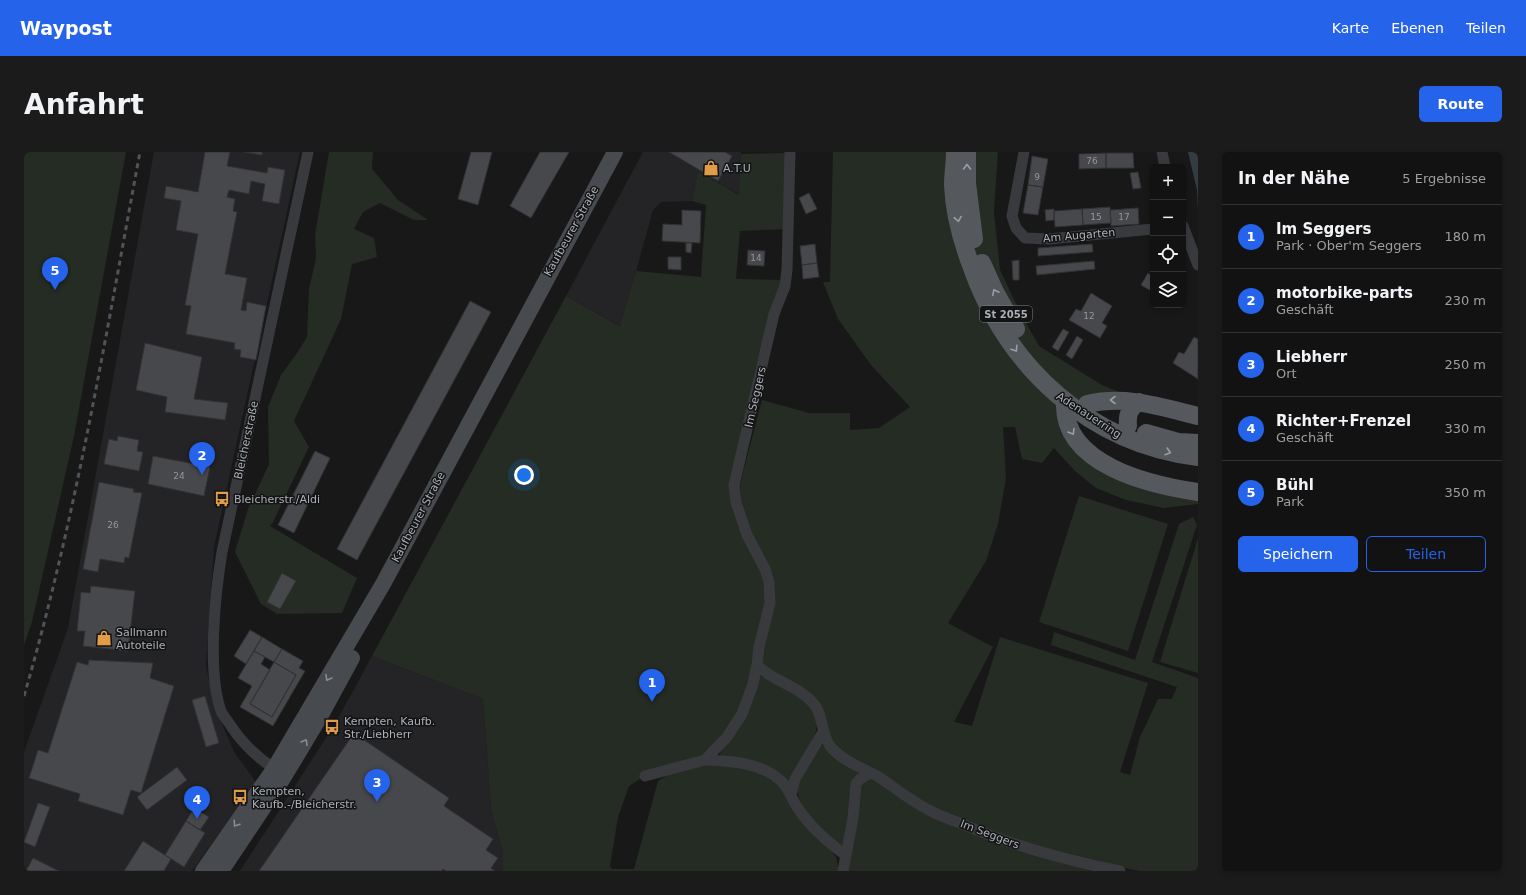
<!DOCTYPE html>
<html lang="de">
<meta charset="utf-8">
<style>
:root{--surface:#121213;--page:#1b1b1c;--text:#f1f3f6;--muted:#9c9ea0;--line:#313233;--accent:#2563eb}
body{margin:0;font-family:"DejaVu Sans",sans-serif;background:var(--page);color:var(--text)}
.controls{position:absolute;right:12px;top:12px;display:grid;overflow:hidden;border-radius:6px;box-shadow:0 2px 6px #0003}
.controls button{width:36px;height:36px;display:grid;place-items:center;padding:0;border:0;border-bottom:1px solid var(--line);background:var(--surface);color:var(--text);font:20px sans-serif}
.you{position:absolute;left:500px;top:323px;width:14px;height:14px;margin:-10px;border:3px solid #fff;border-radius:50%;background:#1a73e8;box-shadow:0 0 0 6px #1a73e833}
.badge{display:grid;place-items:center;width:26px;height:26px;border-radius:50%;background:var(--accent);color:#fff;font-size:13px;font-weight:700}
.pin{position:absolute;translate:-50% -33px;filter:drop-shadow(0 1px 2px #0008)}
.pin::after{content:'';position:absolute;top:21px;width:14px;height:12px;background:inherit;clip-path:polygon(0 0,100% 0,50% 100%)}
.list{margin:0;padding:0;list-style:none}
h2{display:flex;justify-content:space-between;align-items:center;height:52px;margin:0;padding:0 16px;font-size:17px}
h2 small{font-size:13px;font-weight:400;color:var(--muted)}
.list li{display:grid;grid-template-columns:26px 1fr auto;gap:12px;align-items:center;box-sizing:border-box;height:64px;padding:0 16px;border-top:1px solid var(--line)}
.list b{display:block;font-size:15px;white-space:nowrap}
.list p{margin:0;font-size:13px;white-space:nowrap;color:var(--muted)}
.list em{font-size:13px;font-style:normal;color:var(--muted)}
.actions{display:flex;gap:8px;padding:12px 16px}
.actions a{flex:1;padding:9px 0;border:1px solid var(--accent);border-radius:6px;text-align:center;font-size:14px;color:var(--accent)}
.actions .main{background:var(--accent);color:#fff}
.icon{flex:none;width:22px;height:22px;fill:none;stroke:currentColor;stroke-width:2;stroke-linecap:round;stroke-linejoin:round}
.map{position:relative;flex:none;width:1174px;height:719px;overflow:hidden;border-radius:6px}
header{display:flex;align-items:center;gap:24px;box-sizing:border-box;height:56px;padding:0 20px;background:var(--accent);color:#fff}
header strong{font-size:19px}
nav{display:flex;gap:22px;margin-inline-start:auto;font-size:14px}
.intro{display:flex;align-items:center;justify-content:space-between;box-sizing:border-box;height:96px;padding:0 24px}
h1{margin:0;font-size:28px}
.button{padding:10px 18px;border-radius:6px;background:var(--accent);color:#fff;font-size:14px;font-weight:700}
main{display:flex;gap:24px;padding:0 24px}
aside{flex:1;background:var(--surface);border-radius:6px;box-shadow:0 2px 6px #0003}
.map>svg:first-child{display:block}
.built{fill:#242426}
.green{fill:#242c24}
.water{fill:#323c41}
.building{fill:#47484c;stroke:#323235}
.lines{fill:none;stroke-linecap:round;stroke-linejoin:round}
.minor{stroke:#393a3e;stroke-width:11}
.secondary{stroke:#474a4e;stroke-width:16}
.primary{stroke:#55585d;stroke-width:18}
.rail{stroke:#505357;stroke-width:3;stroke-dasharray:5 4;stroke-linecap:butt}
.oneway{stroke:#9a9fa6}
.oneway2{stroke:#888d93}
.labels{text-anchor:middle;stroke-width:3;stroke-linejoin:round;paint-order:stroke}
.number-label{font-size:9px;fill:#92979d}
.shield{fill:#131314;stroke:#7d8287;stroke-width:1}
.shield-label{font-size:10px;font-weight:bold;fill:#abb1b8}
.poi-label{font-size:11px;fill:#abb1b8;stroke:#131314;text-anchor:start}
.street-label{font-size:11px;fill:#abb1b8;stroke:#131314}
</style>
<header>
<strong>Waypost</strong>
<nav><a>Karte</a><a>Ebenen</a><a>Teilen</a></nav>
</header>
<div class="intro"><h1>Anfahrt</h1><a class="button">Route</a></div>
<main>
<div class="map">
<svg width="1174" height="719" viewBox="0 0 1174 719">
<rect width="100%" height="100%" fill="#181819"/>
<path class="built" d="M 130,0 L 276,0 L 190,395 L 182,514 L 190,553 L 210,600 L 232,630 L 168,719 L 0,719 L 0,600 L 44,476 Z
M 619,0 L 717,0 L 716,43 L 674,19 L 668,49 L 637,50 L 629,58 L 597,174 L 542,144 Z
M 348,504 L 459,547 L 467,657 L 479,701 L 479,719 L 216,719 L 311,572 Z"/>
<path class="green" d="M 0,0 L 102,0 L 50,284 L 8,470 L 0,493 Z
M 305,0 L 349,0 L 348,17 L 374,48 L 404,68 L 390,68 L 356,51 L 339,60 L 330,77 L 350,86 L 353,105 L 328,112 L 317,167 L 270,269 L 285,295 L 249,370 L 246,374 L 333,426 L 318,461 L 253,462 L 237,452 L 211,400 L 224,357 L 245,312 L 244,255 L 257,223 L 273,201 L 283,185 L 285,137 L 292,107 L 291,83 Z
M 809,0 L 974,0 L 970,60 L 976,118 L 997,162 L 1015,194 L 1078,233 L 1105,244 L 1063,252 L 1040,283 L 1053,298 L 1174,346 L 1174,352 L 1140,356 L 1102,348 L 1072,336 L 1051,319 L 1030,296 L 1018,311 L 998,307 L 991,275 L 979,275 L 982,326 L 974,372 L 962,409 L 924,471 L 969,495 L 930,570 L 948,574 L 976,485 L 1124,531 L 1096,620 L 1106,623 L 1116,585 L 1134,547 L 1148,547 L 1153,535 L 1027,493 L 1030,480 L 1111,508 L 1155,372 L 1169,365 L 1173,373 L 1128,510 L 1174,526 L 1174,719 L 1116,719 L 1050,706 L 959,676 L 906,653 L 870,632 L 853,618 L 821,603 L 809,592 L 799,563 L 764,530 L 737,511 L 749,452 L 717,347 L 716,332 L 738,248 L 785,261 L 826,261 L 826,278 L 855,276 L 886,255 L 847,213 L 814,167 L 799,130 L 806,130 Z
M 763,1 L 762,77 L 716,79 L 712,127 L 759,128 L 731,217 L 716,296 L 707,332 L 738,417 L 742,450 L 730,513 L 715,560 L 691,595 L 675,606 L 621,624 L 605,634 L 594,665 L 586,714 L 588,717 L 610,717 L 634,629 L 644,623 L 682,613 L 707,614 L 726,617 L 755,632 L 812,705 L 815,719 L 479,719 L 479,701 L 467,657 L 459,547 L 348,504 L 542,144 L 596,174 L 612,119 L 677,125 L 682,53 L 668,49 L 674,19 L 715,43 L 717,2 Z
M 1055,344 L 1144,372 L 1104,499 L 1015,470 Z
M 1174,386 L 1174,521 L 1136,510 Z
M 733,524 C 744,523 759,533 767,539 C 773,544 785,550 789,556 C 803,580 776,612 764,632 L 694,606 Z
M 795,591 L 833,617 L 834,622 L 828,630 L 822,688 L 818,693 L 812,693 C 799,681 769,652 774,633 C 778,619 789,604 795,591 Z
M 844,627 L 849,627 L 903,660 L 1076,719 L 823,719 L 835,636 Z"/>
<path class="water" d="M 1164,0 L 1174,0 L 1174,59 L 1173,38 Z"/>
<path class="building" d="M 181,0 L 206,0 L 203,14 L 243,21 L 244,15 L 261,18 L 255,52 L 238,49 L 241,32 L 227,29 L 225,42 L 205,38 L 203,45 L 211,47 L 209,59 L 213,60 L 201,122 L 223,126 L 217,158 L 222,159 L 223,150 L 242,154 L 232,208 L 216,205 L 217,198 L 210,197 L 211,191 L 162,182 L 167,154 L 161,153 L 174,82 L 152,78 L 157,49 L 140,46 L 142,34 L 174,40 Z
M 220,0 L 238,0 L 238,3 Z
M 447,0 L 468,0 L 454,53 L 434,47 Z
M 516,0 L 545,0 L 507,66 L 486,54 Z
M 645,0 L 701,0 L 708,4 L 694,29 Z
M 1082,1 L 1082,16 L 1055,17 L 1055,2 Z
M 1082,1 L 1109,1 L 1110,16 L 1082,16 Z
M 1008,4 L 1024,7 L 1019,35 L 1004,33 Z
M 1114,20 L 1117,36 L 1109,37 L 1106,21 Z
M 1004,33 L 1019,35 L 1014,63 L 999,61 Z
M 785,41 L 793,57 L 782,62 L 775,46 Z
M 1086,55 L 1087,71 L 1059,73 L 1058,57 Z
M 1114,56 L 1115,72 L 1087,74 L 1086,58 Z
M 1030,57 L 1030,68 L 1022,69 L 1021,58 Z
M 1058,57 L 1059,73 L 1031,75 L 1030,59 Z
M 658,58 L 677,59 L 676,91 L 638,89 L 639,72 L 658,73 Z
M 662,91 L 668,91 L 667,101 L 662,100 Z
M 791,92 L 793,111 L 778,113 L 776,94 Z
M 1068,92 L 1069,100 L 1014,104 L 1014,96 Z
M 724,98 L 741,99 L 740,114 L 723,113 Z
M 644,105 L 657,105 L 657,118 L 644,117 Z
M 995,108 L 995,128 L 989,128 L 988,109 Z
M 1070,109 L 1071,117 L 1013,123 L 1012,114 Z
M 793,111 L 795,125 L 779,127 L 778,113 Z
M 1124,121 L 1128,124 L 1129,122 L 1129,140 L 1117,133 Z
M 1067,141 L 1088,154 L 1078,171 L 1083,174 L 1076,186 L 1045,168 L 1052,157 L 1057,159 Z
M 446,149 L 467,160 L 333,408 L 313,397 Z
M 1039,177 L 1045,180 L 1034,199 L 1028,195 Z
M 1053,184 L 1059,188 L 1048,207 L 1042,203 Z
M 1170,185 L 1174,187 L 1174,227 L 1149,211 L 1155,200 L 1160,202 Z
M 121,191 L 178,205 L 170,247 L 204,251 L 201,268 L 141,260 L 143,245 L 112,238 Z
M 94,284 L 115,288 L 113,299 L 119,300 L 115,319 L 80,312 L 85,287 L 93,289 Z
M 291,299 L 306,306 L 270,381 L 254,373 Z
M 129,304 L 186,315 L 180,344 L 124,332 Z
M 75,330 L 110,337 L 109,340 L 118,341 L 105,406 L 101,405 L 100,411 L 76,407 L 74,420 L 59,417 Z
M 258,421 L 272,429 L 256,457 L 243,450 Z
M 67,434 L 111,439 L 104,499 L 59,494 L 61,479 L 53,479 L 57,440 L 66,441 Z
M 226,478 L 238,485 L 222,512 L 210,504 Z
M 238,485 L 258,497 L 250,510 L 230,499 Z
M 258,497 L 279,509 L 275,516 L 281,519 L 249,574 L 216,555 L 228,534 L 214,526 L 230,499 L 241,505 L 237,512 L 246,518 L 226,552 L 248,565 L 272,523 L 250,510 Z
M 65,508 L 129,511 L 126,526 L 150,534 L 117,641 L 107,638 L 99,663 L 54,649 L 56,642 L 5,626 L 14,598 L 24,601 L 53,510 L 64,513 Z
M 250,510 L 272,523 L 248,565 L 226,552 Z
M 181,544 L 195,591 L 182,595 L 168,548 Z
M 330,581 L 425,646 L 420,654 L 469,687 L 462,698 L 474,706 L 467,716 L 471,719 L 422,719 L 419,717 L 418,719 L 235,719 Z
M 153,615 L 163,628 L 123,658 L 113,645 Z
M 14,651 L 26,655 L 11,695 L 0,690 Z
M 170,656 L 185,665 L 176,678 L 162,669 Z
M 162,669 L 181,681 L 160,715 L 141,703 Z
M 119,689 L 147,707 L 140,719 L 100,719 Z
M 9,706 L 35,719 L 2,719 Z"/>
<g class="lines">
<path class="minor" d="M 1000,0 L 988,64 L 992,76 L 1001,86 L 1025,87 L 1129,77
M 1138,0 L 1141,15
M 1159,74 L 1174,113
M 733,513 C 750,530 775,534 790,552 C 799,562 797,582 806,594 C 818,609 839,616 855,625 C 871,636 886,648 903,657 C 913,663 925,667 936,671 C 988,694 1041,708 1096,719
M 681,608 C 707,609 736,610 757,629 C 764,635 768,647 773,655 C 786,675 803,689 821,703
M 255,620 C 235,607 220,594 207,574 C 204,569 199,564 197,559 C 183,520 191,442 198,400 L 284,0
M 621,624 L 681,608 L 703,585 L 718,562 L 729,532 L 733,513 L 735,495 L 746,451 L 745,430 L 741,417 L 723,383 L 712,350 L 710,333 L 750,162 L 761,134 L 763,118 L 766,0
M 767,643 L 771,627 L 799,580
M 819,719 L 829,666 L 832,632 L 836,627 L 846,621"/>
<path class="secondary" d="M 179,719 L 250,617 L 359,432 L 591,0
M 197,719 L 261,623 L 297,563 L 328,506"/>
<path class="primary" d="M 931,0 C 931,11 929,22 929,33 C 930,61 938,90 948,116 C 984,216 1066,292 1174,305
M 943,0 L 943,31 L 950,87
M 958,111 L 971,140 L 992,177
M 1041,250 C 1038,313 1126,333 1174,340
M 1063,252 C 1102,243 1137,255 1174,264
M 1104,274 C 1103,263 1105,256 1115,250
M 1122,281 L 1154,290 L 1174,291"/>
<path class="rail" d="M 0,544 C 52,366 82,182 116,0"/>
</g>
<defs><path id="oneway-chevron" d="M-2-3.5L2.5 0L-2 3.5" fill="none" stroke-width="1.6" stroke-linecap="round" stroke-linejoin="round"/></defs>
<g class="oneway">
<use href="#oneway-chevron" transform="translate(943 15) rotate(-90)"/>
<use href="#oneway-chevron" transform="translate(934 67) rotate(81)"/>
<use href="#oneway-chevron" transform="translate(971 140) rotate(-117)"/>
<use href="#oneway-chevron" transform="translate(991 197) rotate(56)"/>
<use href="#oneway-chevron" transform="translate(1089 248) rotate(-180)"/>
<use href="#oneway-chevron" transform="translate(1048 280) rotate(59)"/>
<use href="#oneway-chevron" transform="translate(1144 300) rotate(17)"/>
</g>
<g class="oneway2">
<use href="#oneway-chevron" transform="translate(304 526) rotate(121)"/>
<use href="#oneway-chevron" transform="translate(281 590) rotate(-59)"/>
<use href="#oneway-chevron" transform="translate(212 672) rotate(124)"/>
</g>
<defs>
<symbol id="shop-bare" viewBox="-9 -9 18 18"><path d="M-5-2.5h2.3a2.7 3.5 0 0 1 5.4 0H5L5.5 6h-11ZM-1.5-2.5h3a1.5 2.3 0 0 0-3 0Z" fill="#e29b47" stroke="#131314" stroke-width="2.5" paint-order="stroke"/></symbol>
<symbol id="bus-bare" viewBox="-9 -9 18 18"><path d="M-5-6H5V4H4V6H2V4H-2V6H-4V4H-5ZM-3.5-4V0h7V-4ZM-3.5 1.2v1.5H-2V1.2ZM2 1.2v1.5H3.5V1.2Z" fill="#e29b47" stroke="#131314" stroke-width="2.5" paint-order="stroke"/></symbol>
</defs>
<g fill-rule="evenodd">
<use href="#shop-bare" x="676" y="5" width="22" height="22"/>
<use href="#bus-bare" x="187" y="336" width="22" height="22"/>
<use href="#shop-bare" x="69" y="475" width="22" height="22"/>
<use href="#bus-bare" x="297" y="564" width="22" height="22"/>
<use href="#bus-bare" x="205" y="634" width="22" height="22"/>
</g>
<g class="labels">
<g class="number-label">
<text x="1068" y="12">76</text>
<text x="1013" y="28">9</text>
<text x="1072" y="68">15</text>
<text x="1100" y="68">17</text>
<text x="732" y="109">14</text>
<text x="1065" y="167">12</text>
<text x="155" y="327">24</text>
<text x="89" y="376">26</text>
</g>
<rect class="shield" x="956" y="154" width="52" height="16" rx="3"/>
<g class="shield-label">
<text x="982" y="166">St 2055</text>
</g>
<g class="poi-label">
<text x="699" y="20">A.T.U</text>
<text x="210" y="351">Bleicherstr./Aldi</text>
<text x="92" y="484">Sallmann<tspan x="92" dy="13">Autoteile</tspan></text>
<text x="320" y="573">Kempten, Kaufb.<tspan x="320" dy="13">Str./Liebherr</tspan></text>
<text x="228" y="643">Kempten,<tspan x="228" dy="13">Kaufb.-/Bleicherstr.</tspan></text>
</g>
<g class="street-label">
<text transform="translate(547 79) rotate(-61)" y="4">Kaufbeurer Straße</text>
<text transform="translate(1055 83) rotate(-5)" y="4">Am Augarten</text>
<text transform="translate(731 245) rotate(-77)" y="4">Im Seggers</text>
<text transform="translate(1065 263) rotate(33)" y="4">Adenauerring</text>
<text transform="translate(222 288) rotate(-78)" y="4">Bleicherstraße</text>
<text transform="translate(394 365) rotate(-62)" y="4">Kaufbeurer Straße</text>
<text transform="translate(966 682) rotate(21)" y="4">Im Seggers</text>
</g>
</g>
</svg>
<div class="controls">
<button>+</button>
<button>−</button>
<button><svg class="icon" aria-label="locate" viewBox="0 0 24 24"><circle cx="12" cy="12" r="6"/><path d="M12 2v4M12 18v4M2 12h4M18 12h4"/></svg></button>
<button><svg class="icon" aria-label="layers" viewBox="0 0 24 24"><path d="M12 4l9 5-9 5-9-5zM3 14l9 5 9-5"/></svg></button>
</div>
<div class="you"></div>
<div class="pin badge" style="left:628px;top:550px">1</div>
<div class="pin badge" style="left:178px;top:323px">2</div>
<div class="pin badge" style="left:353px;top:650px">3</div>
<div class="pin badge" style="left:173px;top:667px">4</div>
<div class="pin badge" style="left:31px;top:138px">5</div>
</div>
<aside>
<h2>In der Nähe<small>5 Ergebnisse</small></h2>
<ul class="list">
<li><span class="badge">1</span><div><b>Im Seggers</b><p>Park · Ober'm Seggers</p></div><em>180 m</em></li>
<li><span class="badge">2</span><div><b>motorbike-parts</b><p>Geschäft</p></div><em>230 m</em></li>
<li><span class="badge">3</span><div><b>Liebherr</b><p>Ort</p></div><em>250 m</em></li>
<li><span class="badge">4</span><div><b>Richter+Frenzel</b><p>Geschäft</p></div><em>330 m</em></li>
<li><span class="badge">5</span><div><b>Bühl</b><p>Park</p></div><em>350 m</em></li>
</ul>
<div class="actions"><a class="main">Speichern</a><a>Teilen</a></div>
</aside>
</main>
